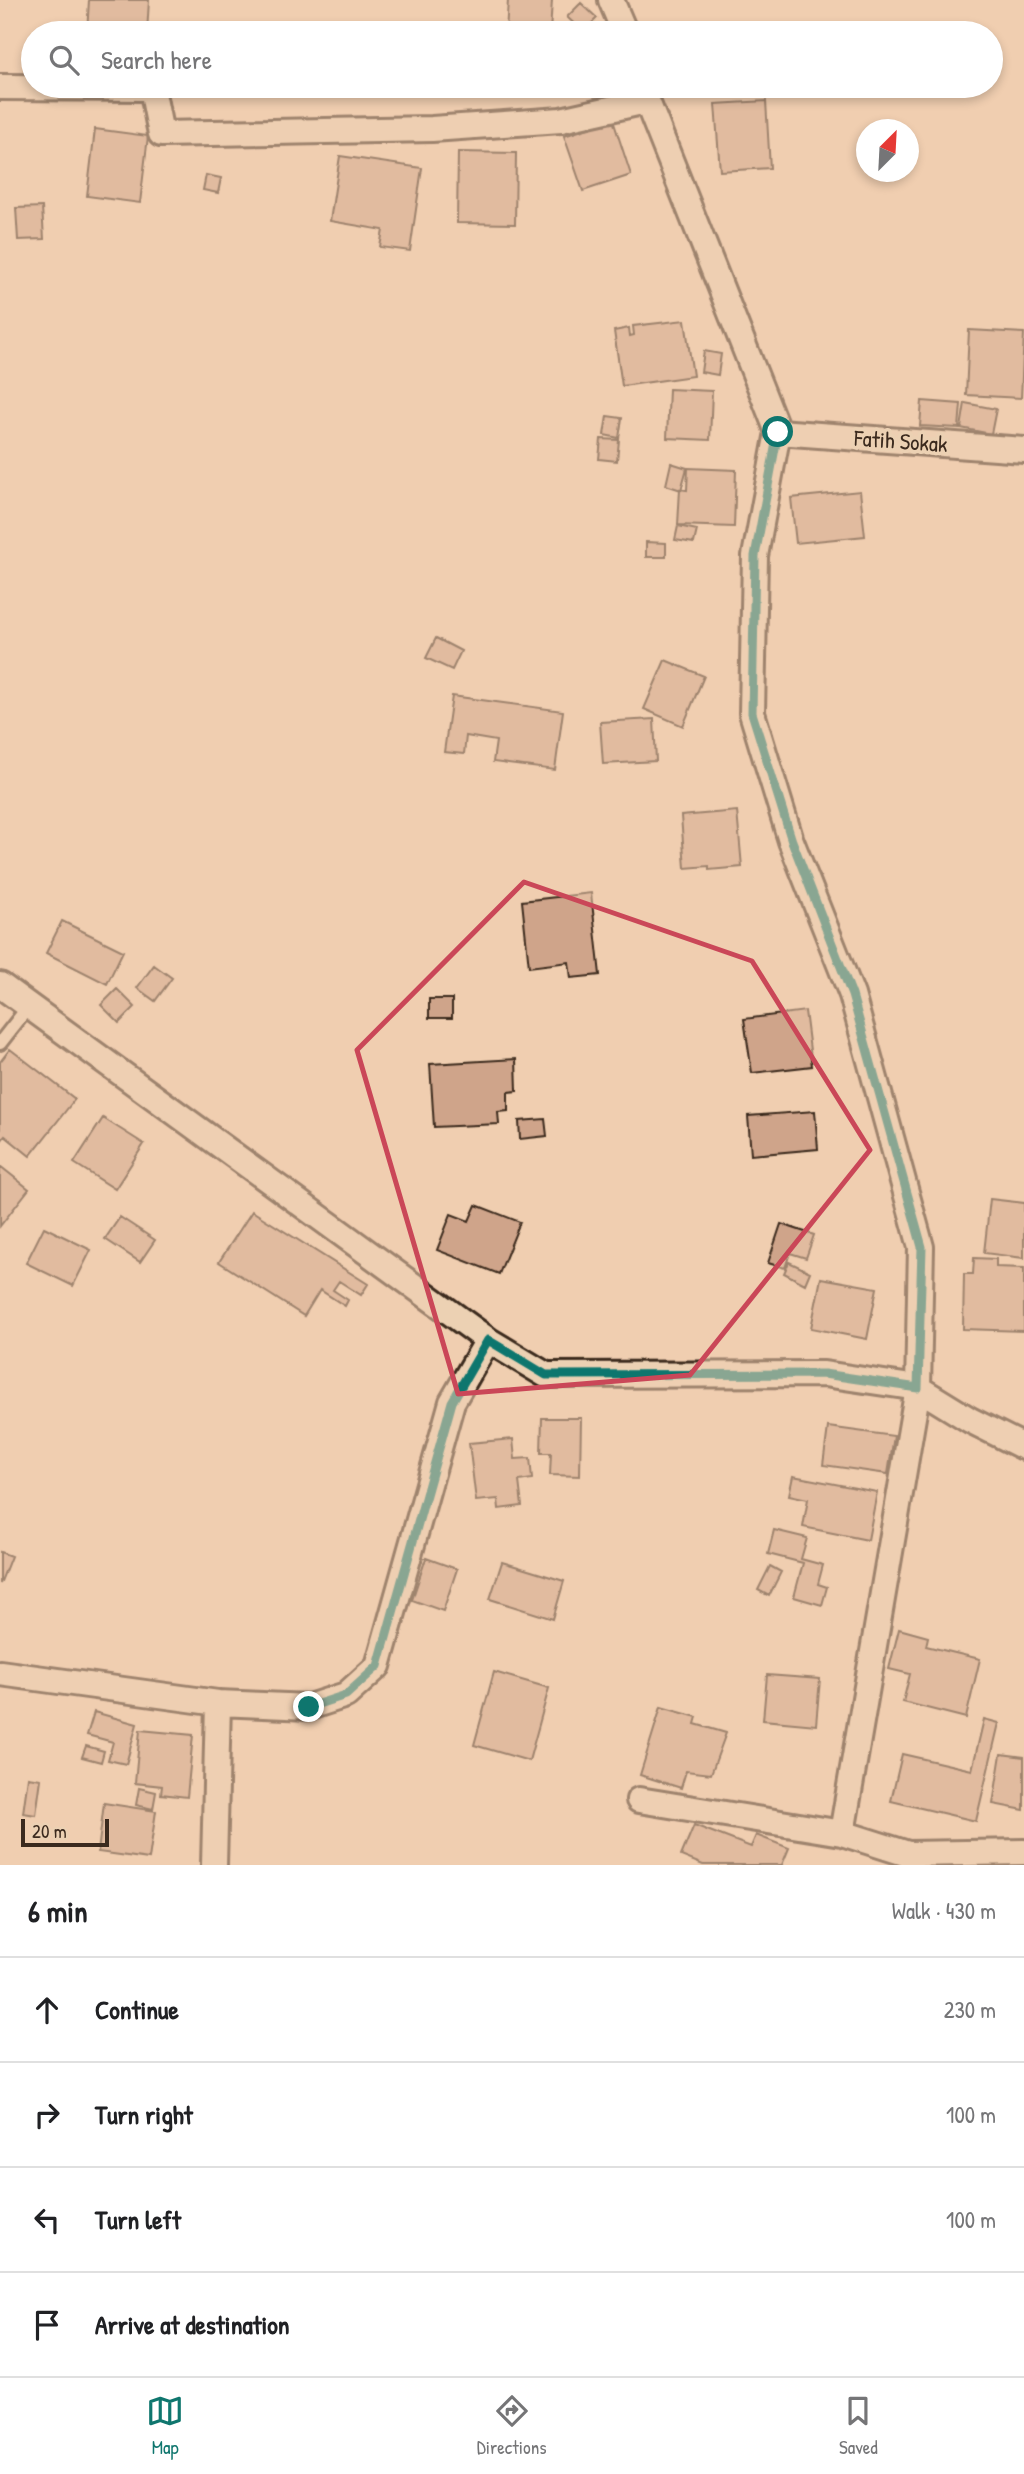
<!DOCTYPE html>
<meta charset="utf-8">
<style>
:root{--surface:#fff;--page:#f2f2f2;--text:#202124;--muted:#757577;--line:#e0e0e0;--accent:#0f766e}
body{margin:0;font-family:"Patrick Hand",sans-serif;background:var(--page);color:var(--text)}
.compass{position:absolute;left:856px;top:119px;width:63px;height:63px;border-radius:50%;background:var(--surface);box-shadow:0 4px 10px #0003;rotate:24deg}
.scale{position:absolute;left:21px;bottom:18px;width:88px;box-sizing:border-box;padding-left:7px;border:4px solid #3b2a1e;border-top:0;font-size:19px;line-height:24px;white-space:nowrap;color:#3b2a1e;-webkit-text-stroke:5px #ecd1b3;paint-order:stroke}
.stop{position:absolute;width:21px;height:21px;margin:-16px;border:5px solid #0f766e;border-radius:50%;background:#fff}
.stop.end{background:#0f766e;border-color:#fff;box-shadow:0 2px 7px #0008}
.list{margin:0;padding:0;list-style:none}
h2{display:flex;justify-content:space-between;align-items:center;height:91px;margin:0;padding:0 28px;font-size:30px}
h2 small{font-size:23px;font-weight:400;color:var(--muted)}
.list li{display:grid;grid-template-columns:46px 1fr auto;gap:21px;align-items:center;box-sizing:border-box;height:105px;padding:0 28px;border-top:2px solid var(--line)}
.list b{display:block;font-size:26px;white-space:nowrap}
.list em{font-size:23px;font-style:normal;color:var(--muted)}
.icon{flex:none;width:38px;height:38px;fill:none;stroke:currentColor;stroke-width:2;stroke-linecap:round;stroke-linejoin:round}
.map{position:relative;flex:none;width:1024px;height:1865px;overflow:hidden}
.search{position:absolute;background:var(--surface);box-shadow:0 4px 10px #0003;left:21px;right:21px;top:21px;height:77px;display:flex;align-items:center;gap:18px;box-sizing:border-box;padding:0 24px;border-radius:38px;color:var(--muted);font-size:26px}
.sheet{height:511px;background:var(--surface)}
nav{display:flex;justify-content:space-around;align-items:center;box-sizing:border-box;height:98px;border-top:2px solid var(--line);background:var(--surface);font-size:19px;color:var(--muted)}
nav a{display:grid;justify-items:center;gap:4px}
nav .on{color:var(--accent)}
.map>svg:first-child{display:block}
.building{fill:#cfa48a;stroke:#3b2a1e;stroke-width:2}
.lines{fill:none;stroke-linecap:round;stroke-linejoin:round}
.lane-casing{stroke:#3b2a1e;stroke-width:18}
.street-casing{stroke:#3b2a1e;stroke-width:30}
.lane{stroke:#ecd1b3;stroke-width:12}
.street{stroke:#ecd1b3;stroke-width:24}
.route{stroke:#0f766e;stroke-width:9}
.marked{fill:none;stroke:#ca4758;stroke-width:5;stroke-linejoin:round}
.labels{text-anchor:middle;stroke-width:7;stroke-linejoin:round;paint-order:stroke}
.street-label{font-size:23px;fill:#3b2a1e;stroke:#ecd1b3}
</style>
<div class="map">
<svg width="1024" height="1865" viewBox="0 0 1024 1865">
<rect width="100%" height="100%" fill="#f0ceb0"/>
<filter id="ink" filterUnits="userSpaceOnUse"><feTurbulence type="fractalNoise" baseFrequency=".0143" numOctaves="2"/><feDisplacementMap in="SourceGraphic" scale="14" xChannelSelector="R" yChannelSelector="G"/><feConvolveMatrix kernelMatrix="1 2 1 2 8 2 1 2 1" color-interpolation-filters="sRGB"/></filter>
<g filter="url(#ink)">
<path class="building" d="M 89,0 L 149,0 L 147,33 L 87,33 Z
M 508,0 L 552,0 L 550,33 L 506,33 Z
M 581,3 L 597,18 L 583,32 L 567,17 Z
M 575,86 L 601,86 L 600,92 Z
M 766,101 L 770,168 L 720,171 L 715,104 Z
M 613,120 L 631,175 L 583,191 L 564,136 Z
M 95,129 L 148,136 L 140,203 L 87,196 Z
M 458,152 L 516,153 L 515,224 L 457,223 Z
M 340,156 L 422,168 L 410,251 L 380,247 L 383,230 L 330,221 Z
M 206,175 L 221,178 L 218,193 L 203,190 Z
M 42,207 L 44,239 L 18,240 L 16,208 Z
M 685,320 L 693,376 L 622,386 L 614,331 L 629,328 L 630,336 L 634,335 L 633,326 Z
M 969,330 L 1024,333 L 1021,398 L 966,395 Z
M 704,351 L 721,354 L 718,375 L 701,372 Z
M 669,389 L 712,391 L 710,440 L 667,438 Z
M 922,401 L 961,404 L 959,428 L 920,426 Z
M 965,403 L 996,409 L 991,434 L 961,428 Z
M 607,416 L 622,418 L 619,438 L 604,435 Z
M 601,439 L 619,440 L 617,461 L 599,459 Z
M 671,463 L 687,468 L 681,490 L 666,485 Z
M 688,468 L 736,470 L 734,527 L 678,525 L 680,489 L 687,490 Z
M 860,491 L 865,536 L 796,543 L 791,498 Z
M 678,526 L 697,530 L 694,543 L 675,540 Z
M 646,542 L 666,543 L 666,557 L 646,557 Z
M 436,638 L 461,651 L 452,670 L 426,658 Z
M 665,660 L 704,676 L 683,726 L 644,709 Z
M 452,696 L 563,711 L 555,770 L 493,762 L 496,741 L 466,736 L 464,754 L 444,752 Z
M 654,719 L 656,761 L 603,764 L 600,722 Z
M 737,811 L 742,867 L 709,870 L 709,866 L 685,868 L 681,816 Z
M 591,893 L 600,975 L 571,978 L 569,962 L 529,967 L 522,901 Z
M 62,921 L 123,951 L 107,984 L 46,953 Z
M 154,965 L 172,978 L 155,1001 L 137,988 Z
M 117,989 L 135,1007 L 119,1023 L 101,1005 Z
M 429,999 L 452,999 L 452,1018 L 429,1018 Z
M 805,1011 L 812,1066 L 752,1073 L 744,1019 Z
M 10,1049 L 75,1099 L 30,1156 L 5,1136 L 0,1142 L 0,1062 Z
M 516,1059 L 517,1091 L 508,1092 L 508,1111 L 498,1112 L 499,1124 L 434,1127 L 430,1064 Z
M 815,1111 L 818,1149 L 751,1155 L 748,1116 Z
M 103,1118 L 144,1144 L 115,1189 L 74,1163 Z
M 545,1119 L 547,1136 L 520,1139 L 519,1121 Z
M 0,1166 L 29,1189 L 0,1226 Z
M 990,1199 L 1024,1203 L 1024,1258 L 984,1253 Z
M 476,1205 L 520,1222 L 499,1274 L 437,1250 L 451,1214 L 469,1221 Z
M 252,1211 L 368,1284 L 361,1295 L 339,1281 L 333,1290 L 348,1300 L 345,1306 L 320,1290 L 304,1316 L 219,1262 Z
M 120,1217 L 155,1240 L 140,1262 L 105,1239 Z
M 781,1224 L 814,1235 L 806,1258 L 790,1253 L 785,1268 L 768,1263 Z
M 44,1227 L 91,1250 L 73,1286 L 26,1263 Z
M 974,1258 L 996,1259 L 996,1267 L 1024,1268 L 1024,1331 L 963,1329 L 964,1274 L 973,1274 Z
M 789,1262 L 810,1272 L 805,1284 L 784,1273 Z
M 821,1278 L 877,1288 L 867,1339 L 811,1328 Z
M 542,1418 L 581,1418 L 580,1476 L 550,1475 L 551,1453 L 541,1453 Z
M 828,1427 L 894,1436 L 888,1474 L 823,1465 Z
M 513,1439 L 515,1459 L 530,1458 L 532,1479 L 519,1481 L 522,1506 L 499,1509 L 498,1499 L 476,1501 L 469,1443 Z
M 793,1476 L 877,1492 L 868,1540 L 803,1527 L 808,1499 L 789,1495 Z
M 774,1530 L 807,1538 L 801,1559 L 823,1565 L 818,1584 L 827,1587 L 822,1605 L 794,1597 L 803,1563 L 768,1554 Z
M 0,1552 L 11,1556 L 0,1584 Z
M 426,1558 L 457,1569 L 443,1611 L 412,1600 Z
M 502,1562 L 564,1581 L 553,1619 L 490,1599 Z
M 770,1566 L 781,1572 L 769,1596 L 758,1590 Z
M 899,1629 L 928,1637 L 926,1646 L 980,1659 L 966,1718 L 903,1702 L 910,1674 L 889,1669 Z
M 494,1672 L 549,1688 L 529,1761 L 474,1745 Z
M 767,1675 L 820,1679 L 816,1725 L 763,1720 Z
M 661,1707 L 697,1717 L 695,1724 L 726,1733 L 711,1774 L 686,1771 L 681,1788 L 640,1775 Z
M 94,1712 L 137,1724 L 126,1764 L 108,1760 L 113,1742 L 87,1735 Z
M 984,1719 L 999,1723 L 976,1821 L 891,1801 L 902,1754 L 972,1770 Z
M 140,1730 L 193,1735 L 187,1797 L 161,1794 L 162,1786 L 135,1783 Z
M 86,1746 L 104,1751 L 101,1762 L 82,1757 Z
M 1001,1754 L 1024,1757 L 1024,1810 L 993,1804 Z
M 28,1777 L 41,1779 L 36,1815 L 23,1813 Z
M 139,1788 L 156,1792 L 153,1809 L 136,1805 Z
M 104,1803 L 156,1811 L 149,1859 L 98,1852 Z
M 694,1825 L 751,1847 L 756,1835 L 789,1848 L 782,1865 L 703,1865 L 681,1856 Z"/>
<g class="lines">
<defs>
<path id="lane" d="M 0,1043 L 29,1006"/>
<path id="street" d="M 611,0 L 625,33
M 641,86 L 778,432 L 755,556 L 752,713 L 791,841 L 852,995 L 921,1247 L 918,1388 L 842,1833 L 908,1854 L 1024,1852
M 0,87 L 152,88 L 161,134 L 432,129 L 561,120 L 646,101
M 778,432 L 1024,450
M 0,985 L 488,1340 L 546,1375 L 824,1374 L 918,1388 L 970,1420 L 1024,1447
M 0,1673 L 218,1703 L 309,1707 L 346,1695 L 378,1666 L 452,1402 L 488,1340
M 639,1800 L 842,1833
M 214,1865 L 218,1703"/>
</defs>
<use href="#lane" class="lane-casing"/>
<use href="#street" class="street-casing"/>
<use href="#lane" class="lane"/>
<use href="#street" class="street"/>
</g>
</g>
<g class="lines" filter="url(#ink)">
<path class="route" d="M 309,1707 L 346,1695 L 378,1666 L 452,1402 L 488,1340 L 546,1375 L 824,1374 L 918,1388 L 922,1247 L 852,995 L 792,841 L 752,713 L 755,556 L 778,432"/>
</g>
<path d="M0 0H1024V1865H0ZM 524,882 L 752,961 L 870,1150 L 690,1375 L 458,1394 L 357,1050 Z" fill="#f0ceb0" fill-opacity=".55" fill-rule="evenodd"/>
<path class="marked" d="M 524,882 L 752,961 L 870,1150 L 690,1375 L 458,1394 L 357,1050 Z"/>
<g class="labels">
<g class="street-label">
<text transform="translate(901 441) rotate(4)" y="8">Fatih Sokak</text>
</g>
</g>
</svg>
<svg class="compass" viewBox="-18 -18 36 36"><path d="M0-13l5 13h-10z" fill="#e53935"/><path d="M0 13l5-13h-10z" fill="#757577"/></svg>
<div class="scale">20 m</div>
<div class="stop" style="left:778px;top:432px"></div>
<div class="stop end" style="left:309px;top:1707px"></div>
<div class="search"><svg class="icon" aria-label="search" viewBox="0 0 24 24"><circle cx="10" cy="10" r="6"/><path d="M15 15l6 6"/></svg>Search here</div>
</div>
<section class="sheet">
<h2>6 min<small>Walk · 430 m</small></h2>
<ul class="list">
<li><svg class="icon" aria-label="ahead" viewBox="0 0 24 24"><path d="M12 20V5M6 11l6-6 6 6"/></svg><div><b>Continue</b></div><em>230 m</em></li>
<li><svg class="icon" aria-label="right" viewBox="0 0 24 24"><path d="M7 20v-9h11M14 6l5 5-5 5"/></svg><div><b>Turn right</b></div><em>100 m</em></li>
<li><svg class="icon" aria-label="left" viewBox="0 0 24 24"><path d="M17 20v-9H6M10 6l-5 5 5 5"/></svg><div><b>Turn left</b></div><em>100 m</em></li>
<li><svg class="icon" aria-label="arrive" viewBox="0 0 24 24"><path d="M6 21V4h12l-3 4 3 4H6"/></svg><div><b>Arrive at destination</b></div></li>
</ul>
</section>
<nav>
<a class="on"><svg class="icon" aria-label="map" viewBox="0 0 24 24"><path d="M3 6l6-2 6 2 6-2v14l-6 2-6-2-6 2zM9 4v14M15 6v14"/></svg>Map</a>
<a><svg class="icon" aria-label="directions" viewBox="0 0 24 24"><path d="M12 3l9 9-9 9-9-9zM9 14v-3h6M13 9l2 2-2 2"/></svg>Directions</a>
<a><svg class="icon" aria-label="saved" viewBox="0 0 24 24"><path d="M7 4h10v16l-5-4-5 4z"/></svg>Saved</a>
</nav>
